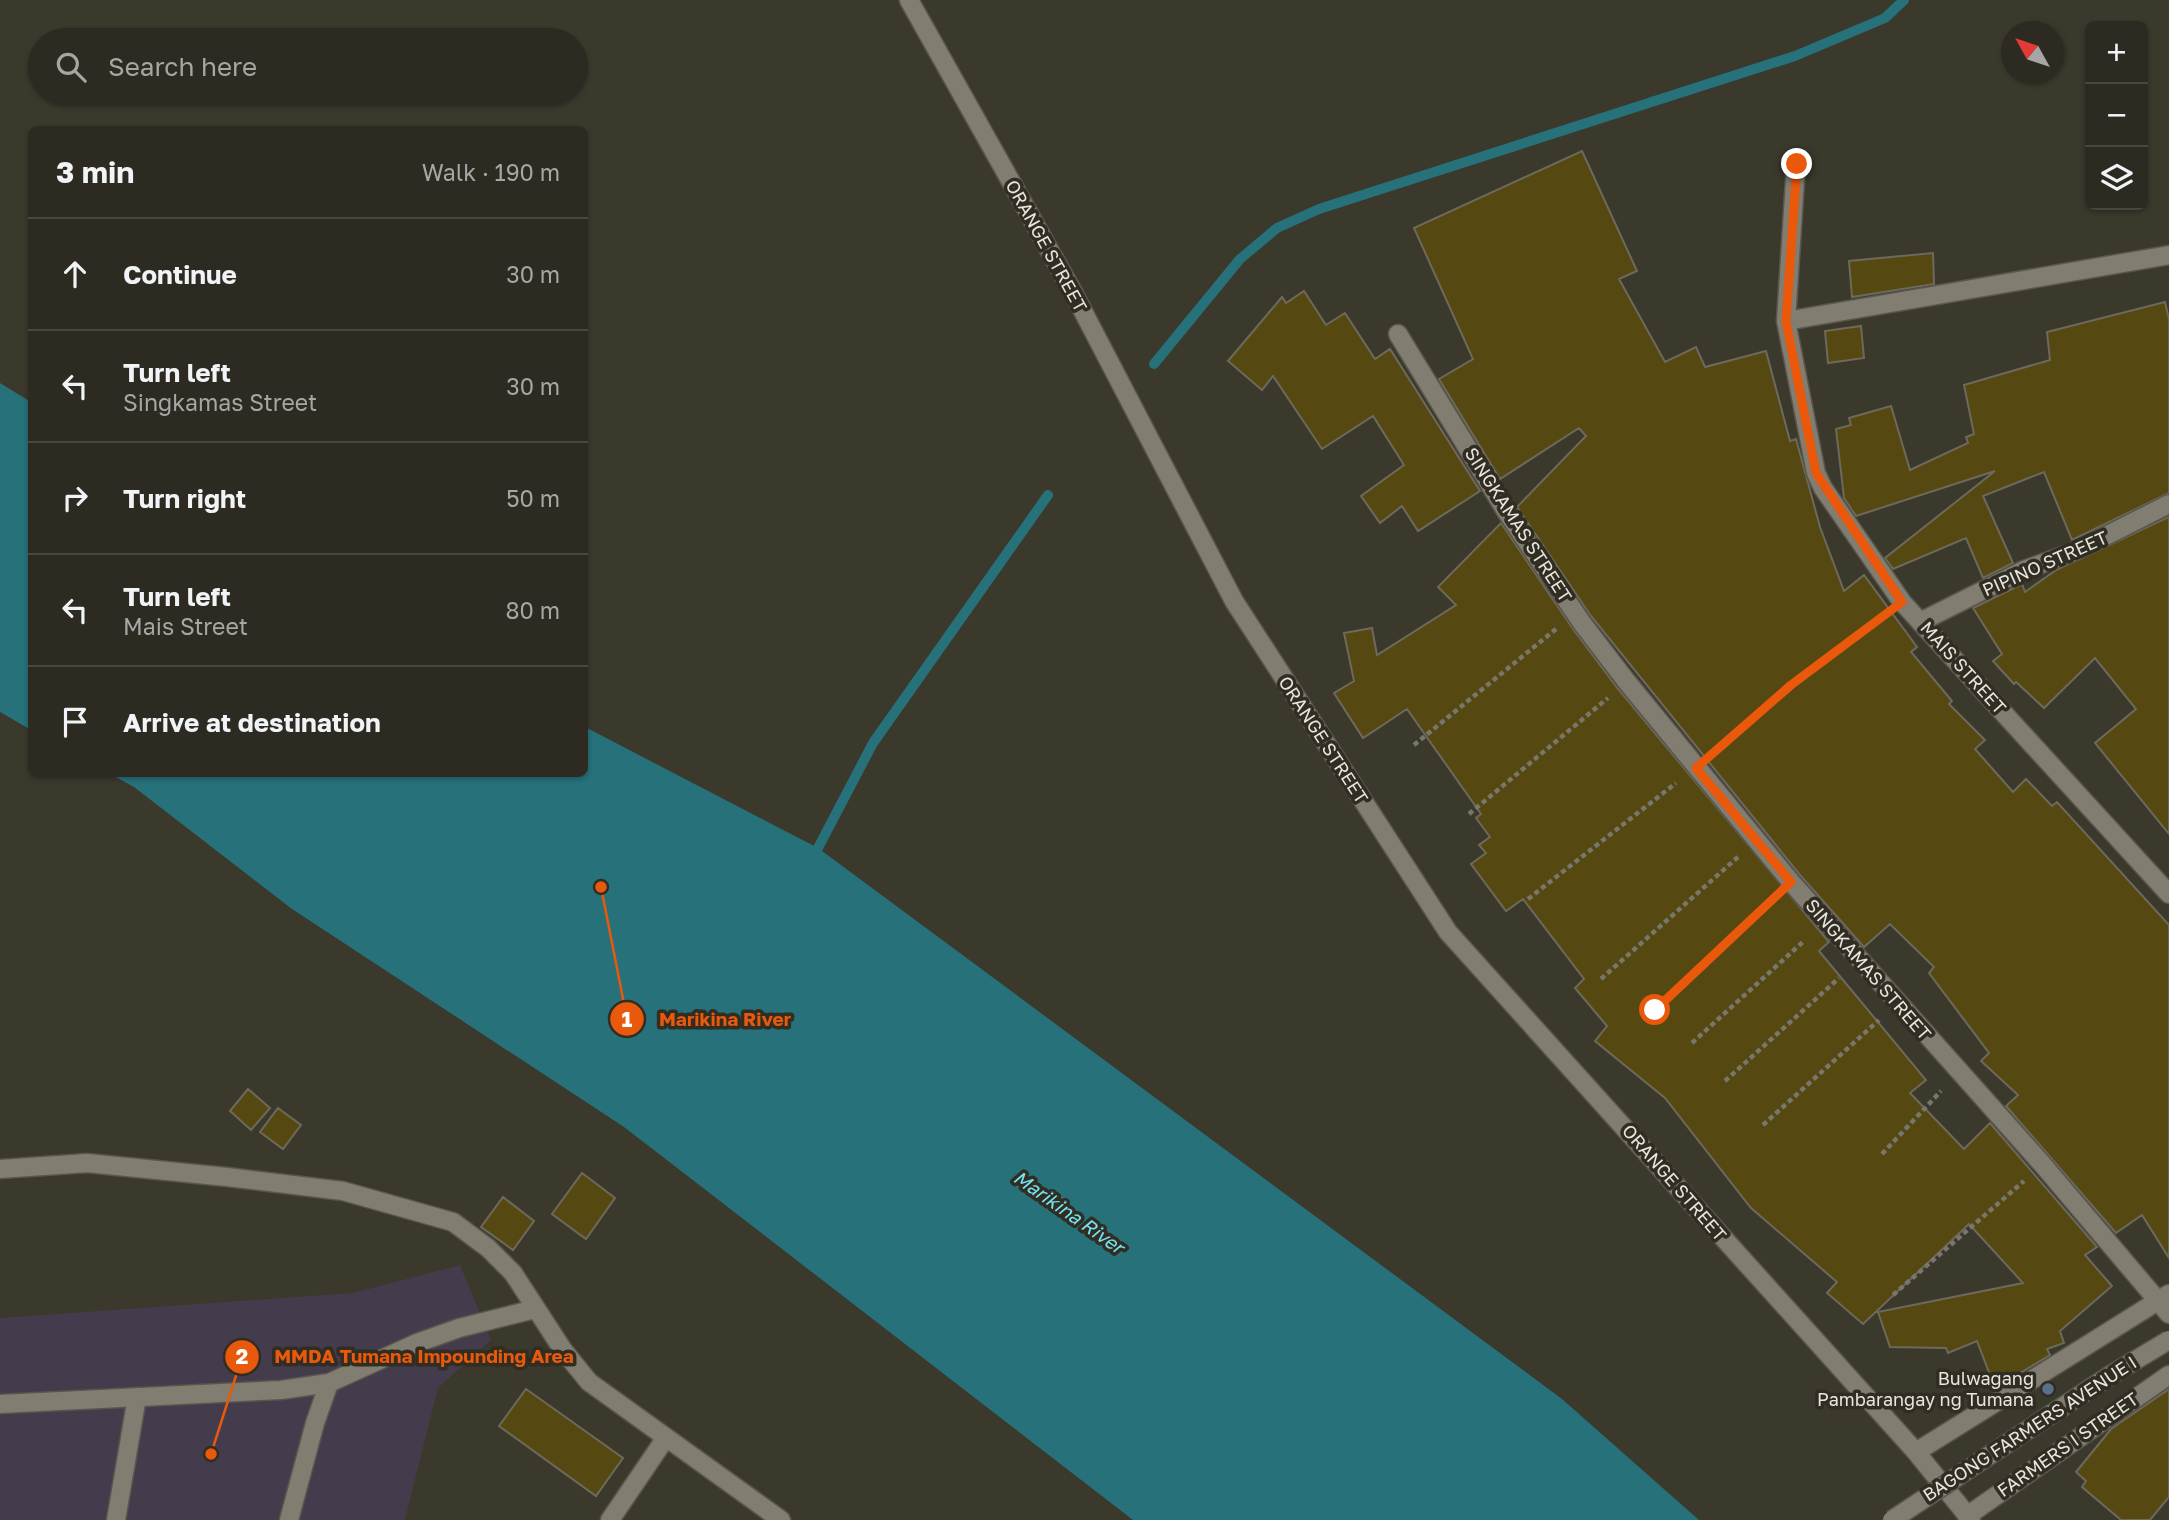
<!DOCTYPE html>
<meta charset="utf-8">
<style>
:root{--surface:#2c2a21;--page:#38362e;--text:#f1f3f6;--muted:#a6a7a5;--line:#48463f}
body{margin:0;font-family:"Golos Text",sans-serif;background:var(--page);color:var(--text)}
.controls{position:absolute;right:21px;top:21px;display:grid;overflow:hidden;border-radius:10px;box-shadow:0 2px 5px #0004}
.controls button{width:63px;height:63px;display:grid;place-items:center;padding:0;border:0;border-bottom:2px solid var(--line);background:var(--surface);color:var(--text);font:35px sans-serif}
.compass{position:absolute;left:2001px;top:21px;width:63px;height:63px;border-radius:50%;background:var(--surface);box-shadow:0 2px 5px #0004;rotate:310deg}
.stop{position:absolute;width:21px;height:21px;margin:-16px;border:5px solid #ea580c;border-radius:50%;background:#fff}
.stop.end{background:#ea580c;border-color:#fff;box-shadow:0 2px 7px #0008}
.list{margin:0;padding:0;list-style:none}
h2{display:flex;justify-content:space-between;align-items:center;height:91px;margin:0;padding:0 28px;font-size:30px}
h2 small{font-size:23px;font-weight:400;color:var(--muted)}
.list li{display:grid;grid-template-columns:46px 1fr auto;gap:21px;align-items:center;box-sizing:border-box;height:112px;padding:0 28px;border-top:2px solid var(--line)}
.list b{display:block;font-size:26px;white-space:nowrap}
.list p{margin:0;font-size:23px;white-space:nowrap;color:var(--muted)}
.list em{font-size:23px;font-style:normal;color:var(--muted)}
.icon{flex:none;width:38px;height:38px;fill:none;stroke:currentColor;stroke-width:2;stroke-linecap:round;stroke-linejoin:round}
.map{position:relative;flex:none;width:2169px;height:1520px;overflow:hidden}
.search{position:absolute;background:var(--surface);box-shadow:0 2px 5px #0004;left:28px;top:28px;width:560px;height:77px;display:flex;align-items:center;gap:18px;box-sizing:border-box;padding:0 24px;border-radius:38px;color:var(--muted);font-size:26px}
.panel{position:absolute;background:var(--surface);box-shadow:0 2px 5px #0004;left:28px;top:126px;width:560px;height:651px;border-radius:10px}
.map>svg:first-child{display:block}
.industrial{fill:#443b4c}
.water{fill:#26717a}
.lines{fill:none;stroke-linecap:round;stroke-linejoin:round}
.stream{stroke:#26717a;stroke-width:10}
.building{fill:#564811;stroke:#6d695c;stroke-width:2}
.minor-casing{stroke:#59564d;stroke-width:21}
.path{stroke:#79766c;stroke-width:4.5;stroke-dasharray:5 3.5;stroke-linecap:butt}
.minor{stroke:#817d70;stroke-width:18}
.minor-bridge-casing{stroke:#59564d;stroke-width:21;stroke-linecap:butt}
.minor-bridge{stroke:#817d70;stroke-width:18}
.route{stroke:#ea580c;stroke-width:9}
.service-dot{fill:#5c6f8a;stroke:#312d22;stroke-width:2.5}
.labels{text-anchor:middle;stroke-width:7;stroke-linejoin:round;paint-order:stroke}
.street-label{font-size:18px;fill:#e7e5de;stroke:#312d22}
.poi-label{font-size:18px;fill:#e7e5de;stroke:#312d22;text-anchor:end}
.water-label{font-size:19px;font-style:italic;fill:#75e3f2;stroke:#312d22}
.leader{fill:none;stroke:#e8590c;stroke-width:2.5}
.callout-dot{fill:#e8590c;stroke:#312d22;stroke-width:2.5}
.mark-label{font-size:21px;text-anchor:middle;font-weight:bold;fill:#fff}
.callout-label{font-size:19px;text-anchor:middle;font-weight:bold;fill:#e8590c;stroke:#312d22;stroke-width:7;stroke-linejoin:round;paint-order:stroke}
</style>
<div class="map">
<svg width="2169" height="1520" viewBox="0 0 2169 1520">
<rect width="100%" height="100%" fill="#3b382c"/>
<path class="industrial" d="M 460,1265 L 491,1340 L 438,1388 L 405,1520 L 0,1520 L 0,1318 L 353,1293 Z"/>
<path class="water" d="M 0,383 L 31,402 L 31,730 L 0,712 Z
M 585,727 L 818,848 L 1562,1399 L 1699,1520 L 1133,1520 L 624,1127 L 292,909 L 134,787 L 110,774 L 584,774 Z"/>
<g class="lines">
<path class="stream" d="M 1154,364 L 1240,259 L 1277,228 L 1319,209 L 1795,56 L 1885,18 L 1904,0
M 818,848 L 873,743 L 1048,495"/>
</g>
<path class="building" d="M 1582,151 L 1637,271 L 1619,279 L 1665,362 L 1696,347 L 1705,367 L 1766,351 L 1790,441 L 1796,439 L 1820,527 L 1844,591 L 1864,575 L 1917,647 L 1911,652 L 1952,701 L 1949,704 L 1985,740 L 1975,749 L 2013,792 L 2026,779 L 2052,806 L 2057,802 L 2169,925 L 2169,1258 L 2142,1215 L 2116,1233 L 2006,1106 L 2018,1095 L 1981,1061 L 1989,1053 L 1929,973 L 1934,967 L 1890,924 L 1864,947 L 1800,875 L 1591,616 L 1517,507 L 1586,436 L 1579,428 L 1500,479 L 1439,379 L 1473,359 L 1414,228 Z
M 1933,253 L 1934,284 L 1852,297 L 1849,261 Z
M 1304,291 L 1326,325 L 1345,313 L 1375,359 L 1390,349 L 1480,491 L 1418,531 L 1402,506 L 1380,523 L 1361,496 L 1404,465 L 1373,416 L 1322,449 L 1273,376 L 1262,390 L 1228,361 L 1282,297 L 1286,303 Z
M 2165,302 L 2169,319 L 2169,493 L 2072,540 L 2044,472 L 1983,496 L 2013,563 L 1983,578 L 1966,538 L 1893,569 L 1885,558 L 1995,471 L 1856,516 L 1844,498 L 1836,429 L 1851,425 L 1849,418 L 1891,406 L 1910,470 L 1968,443 L 1966,437 L 1974,434 L 1964,385 L 2050,360 L 2047,332 Z
M 1861,326 L 1864,358 L 1828,363 L 1825,331 Z
M 2169,517 L 2169,834 L 2095,743 L 2136,709 L 2095,658 L 2044,708 L 2016,682 L 2014,684 L 1993,661 L 2002,654 L 1973,608 L 2022,584 L 2025,592 L 2056,570 Z
M 1501,523 L 1573,629 L 1618,689 L 1829,942 L 1819,951 L 1926,1080 L 1910,1093 L 1964,1149 L 1990,1123 L 2097,1247 L 2085,1255 L 2112,1286 L 2060,1331 L 2064,1343 L 2047,1349 L 2050,1355 L 2020,1373 L 1993,1383 L 1977,1341 L 1948,1353 L 1946,1348 L 1890,1347 L 1878,1312 L 2023,1283 L 1969,1224 L 1863,1324 L 1827,1293 L 1837,1282 L 1751,1208 L 1665,1098 L 1595,1041 L 1607,1026 L 1575,988 L 1584,979 L 1523,899 L 1506,911 L 1471,864 L 1486,853 L 1479,845 L 1490,837 L 1476,818 L 1481,814 L 1407,709 L 1363,738 L 1334,693 L 1354,681 L 1344,633 L 1372,628 L 1377,655 L 1456,605 L 1438,587 Z
M 248,1089 L 270,1108 L 251,1130 L 230,1111 Z
M 278,1108 L 301,1125 L 283,1149 L 260,1132 Z
M 582,1173 L 615,1198 L 586,1239 L 552,1214 Z
M 503,1197 L 534,1221 L 513,1250 L 481,1227 Z
M 526,1389 L 623,1458 L 596,1496 L 499,1426 Z
M 2169,1389 L 2169,1497 L 2150,1520 L 2121,1520 L 2082,1487 L 2086,1481 L 2076,1472 L 2111,1429 Z"/>
<g class="lines">
<defs>
<path id="minor" d="M 909,0 L 1074,294 L 1234,601 L 1448,932 L 1916,1452 L 1971,1520
M 1796,164 L 1786,321 L 1816,473 L 1823,488 L 1902,602 L 2169,894
M 1786,321 L 2169,255
M 1398,334 L 1506,511 L 1582,623 L 1627,682 L 1791,882 L 2043,1165 L 2169,1314
M 1920,622 L 2024,570 L 2076,551 L 2169,504
M 0,1169 L 87,1163 L 227,1177 L 343,1191 L 453,1222 L 488,1248 L 513,1273 L 563,1350 L 589,1382 L 781,1520
M 0,1404 L 281,1390 L 329,1383 L 417,1343 L 459,1328 L 535,1309
M 1916,1452 L 2169,1294
M 1967,1516 L 2169,1375
M 116,1520 L 137,1397
M 289,1520 L 315,1423 L 329,1383
M 610,1520 L 665,1439"/>
</defs>
<use href="#minor" class="minor-casing"/>
<path class="path" d="M 1414,745 L 1556,629
M 1715,750 L 1791,685 L 1881,618
M 1469,814 L 1608,698
M 1528,899 L 1676,783
M 1601,979 L 1738,857
M 1655,1010 L 1773,899
M 1692,1043 L 1805,940
M 1725,1081 L 1839,978
M 1763,1125 L 1879,1020
M 1882,1154 L 1941,1091
M 1893,1295 L 2024,1181"/>
<use href="#minor" class="minor"/>
<defs>
<path id="minor-bridge" d="M 1892,1520 L 2109,1376 L 2169,1340"/>
</defs>
<use href="#minor-bridge" class="minor-bridge-casing"/>
<use href="#minor-bridge" class="minor-bridge"/>
</g>
<g class="lines">
<path class="route" d="M 1655,1010 L 1791,882 L 1696,768 L 1791,685 L 1902,602 L 1816,473 L 1786,321 L 1797,164"/>
</g>
<circle class="service-dot" cx="2048" cy="1389" r="7"/>
<g class="labels">
<g class="street-label">
<text transform="translate(1046 246) rotate(61)" y="6">ORANGE STREET</text>
<text transform="translate(1518 525) rotate(57)" y="6">SINGKAMAS STREET</text>
<text transform="translate(2045 564) rotate(-24)" y="6">PIPINO STREET</text>
<text transform="translate(1963 668) rotate(48)" y="6">MAIS STREET</text>
<text transform="translate(1323 740) rotate(57)" y="6">ORANGE STREET</text>
<text transform="translate(1868 970) rotate(49)" y="6">SINGKAMAS STREET</text>
<text transform="translate(1674 1183) rotate(49)" y="6">ORANGE STREET</text>
<text transform="translate(2030 1429) rotate(-33)" y="6">BAGONG FARMERS AVENUE I</text>
<text transform="translate(2068 1445) rotate(-35)" y="6">FARMERS I STREET</text>
</g>
<g class="poi-label">
<text x="2034" y="1385">Bulwagang<tspan x="2034" dy="21">Pambarangay ng Tumana</tspan></text>
</g>
<g class="water-label">
<text transform="translate(1069 1212) rotate(35)" y="7">Marikina River</text>
</g>
</g>
<path class="leader" d="M601 887L627 1019M211 1454L242 1357"/>
<g class="callout-dot">
<circle cx="601" cy="887" r="7"/>
<circle cx="211" cy="1454" r="7"/>
<circle cx="627" cy="1019" r="18"/>
<circle cx="242" cy="1357" r="18"/>
</g>
<g class="mark-label">
<text x="627" y="1027">1</text>
<text x="242" y="1364">2</text>
</g>
<g class="callout-label">
<text x="725" y="1026">Marikina River</text>
<text x="424" y="1363">MMDA Tumana Impounding Area</text>
</g>
</svg>
<div class="controls">
<button>+</button>
<button>−</button>
<button><svg class="icon" aria-label="layers" viewBox="0 0 24 24"><path d="M12 4l9 5-9 5-9-5zM3 14l9 5 9-5"/></svg></button>
</div>
<svg class="compass" viewBox="-18 -18 36 36"><path d="M0-13l5 13h-10z" fill="#e53935"/><path d="M0 13l5-13h-10z" fill="#a6a7a5"/></svg>
<div class="stop" style="left:1655px;top:1010px"></div>
<div class="stop end" style="left:1797px;top:164px"></div>
<div class="search"><svg class="icon" aria-label="search" viewBox="0 0 24 24"><circle cx="10" cy="10" r="6"/><path d="M15 15l6 6"/></svg>Search here</div>
<section class="panel">
<h2>3 min<small>Walk · 190 m</small></h2>
<ul class="list">
<li><svg class="icon" aria-label="ahead" viewBox="0 0 24 24"><path d="M12 20V5M6 11l6-6 6 6"/></svg><div><b>Continue</b></div><em>30 m</em></li>
<li><svg class="icon" aria-label="left" viewBox="0 0 24 24"><path d="M17 20v-9H6M10 6l-5 5 5 5"/></svg><div><b>Turn left</b><p>Singkamas Street</p></div><em>30 m</em></li>
<li><svg class="icon" aria-label="right" viewBox="0 0 24 24"><path d="M7 20v-9h11M14 6l5 5-5 5"/></svg><div><b>Turn right</b></div><em>50 m</em></li>
<li><svg class="icon" aria-label="left" viewBox="0 0 24 24"><path d="M17 20v-9H6M10 6l-5 5 5 5"/></svg><div><b>Turn left</b><p>Mais Street</p></div><em>80 m</em></li>
<li><svg class="icon" aria-label="arrive" viewBox="0 0 24 24"><path d="M6 21V4h12l-3 4 3 4H6"/></svg><div><b>Arrive at destination</b></div></li>
</ul>
</section>
</div>
